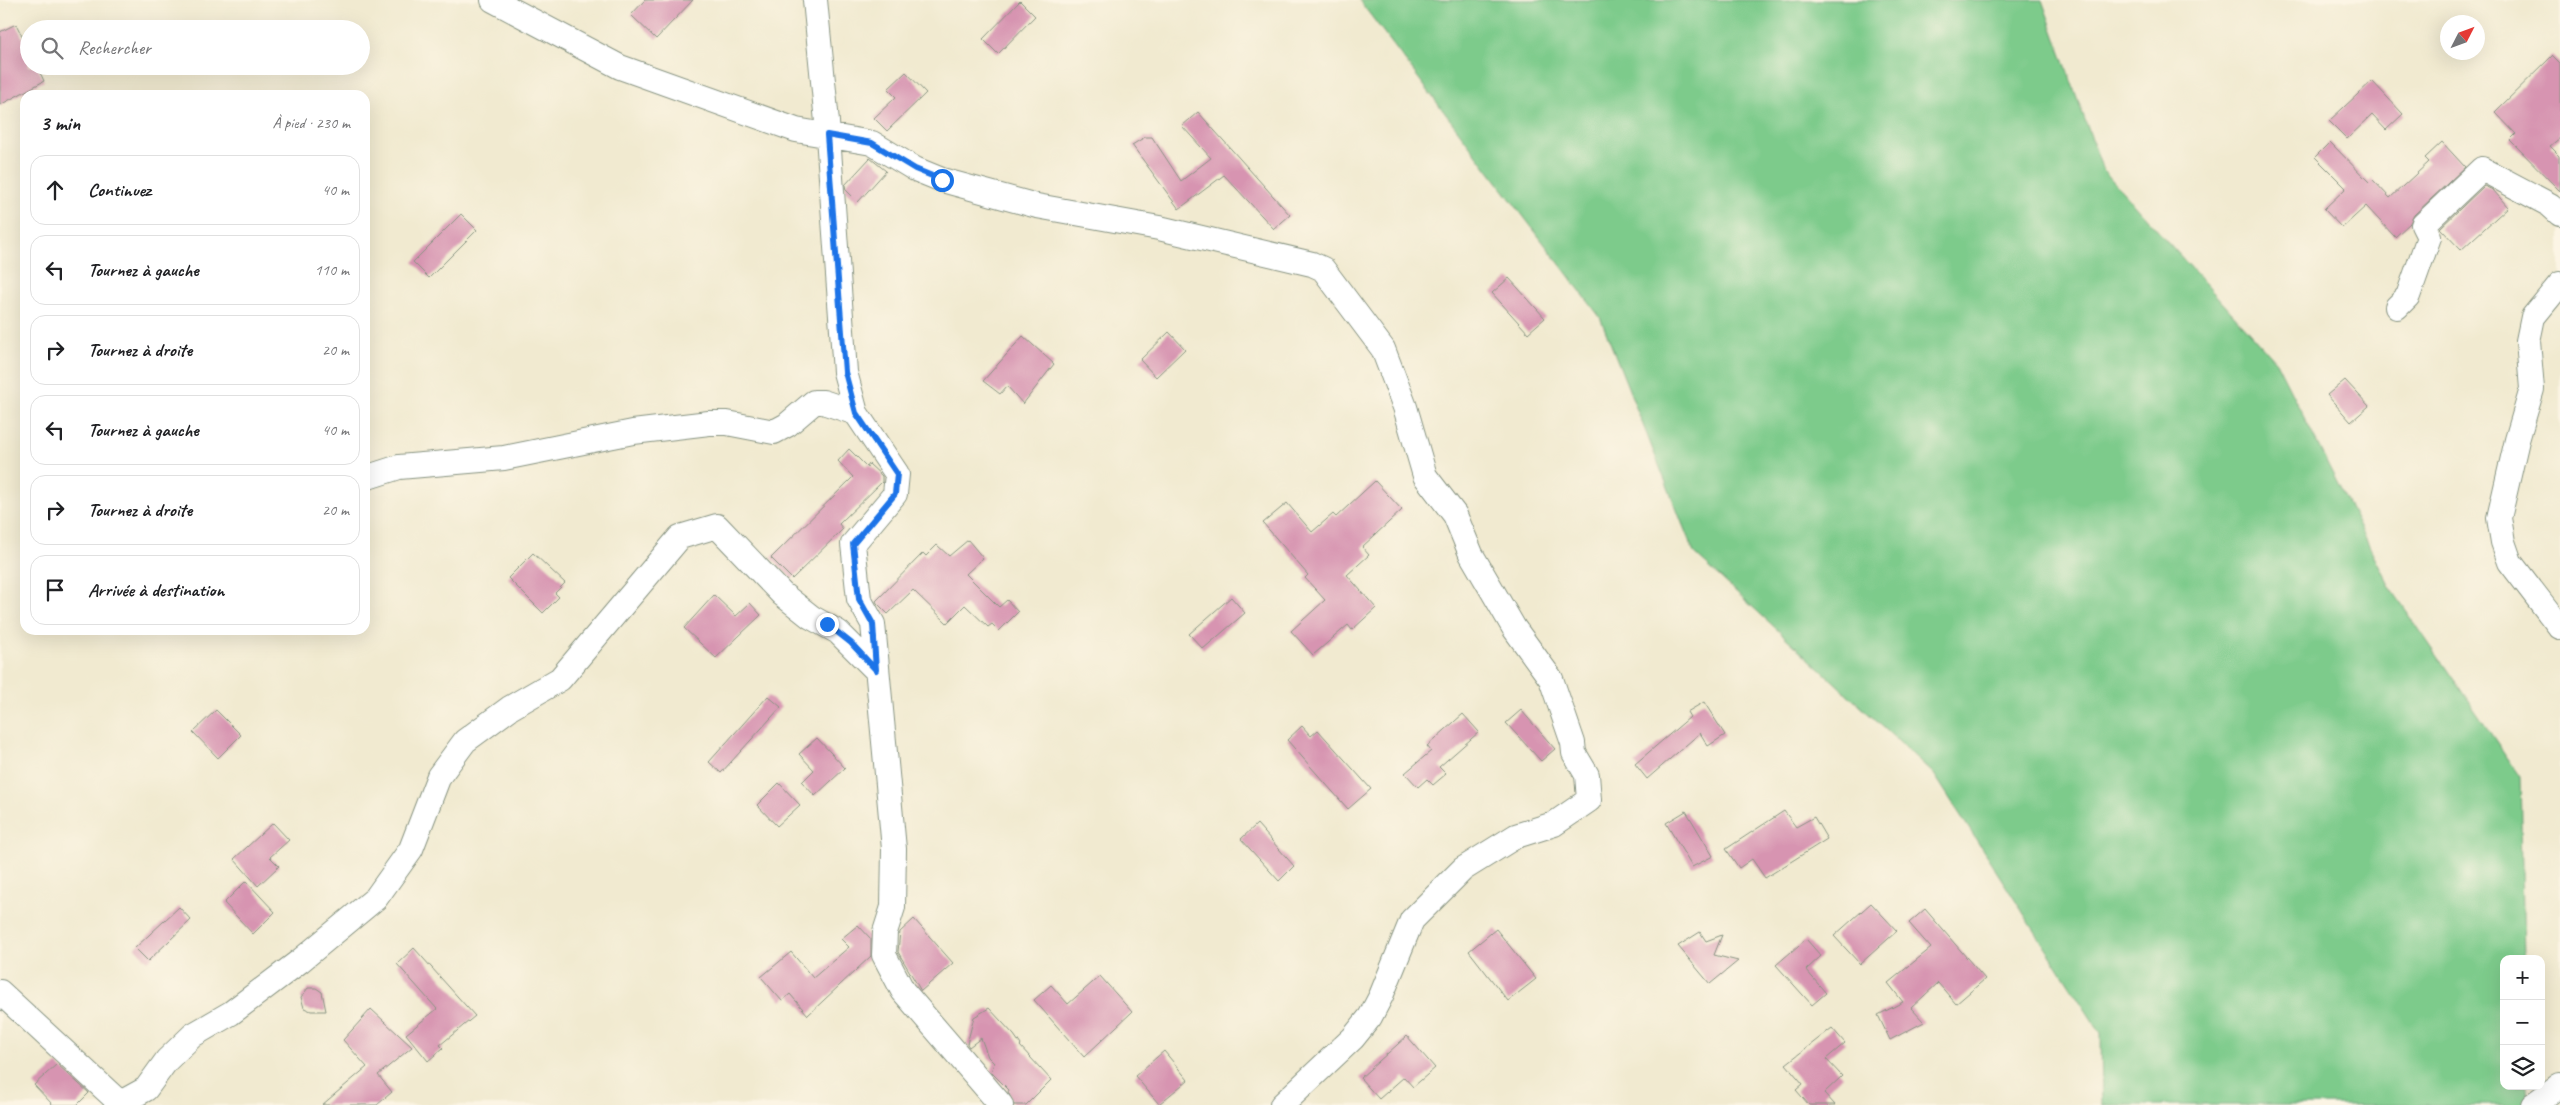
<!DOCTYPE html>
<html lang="fr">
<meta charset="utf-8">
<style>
:root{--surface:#fff;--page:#f6f6f6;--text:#202124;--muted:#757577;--line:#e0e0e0}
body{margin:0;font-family:Caveat,sans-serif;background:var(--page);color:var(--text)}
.controls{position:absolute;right:15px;bottom:15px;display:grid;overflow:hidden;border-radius:10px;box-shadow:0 5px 20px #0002}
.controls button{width:45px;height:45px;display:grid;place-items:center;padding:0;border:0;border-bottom:1px solid var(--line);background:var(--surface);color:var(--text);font:25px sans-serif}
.compass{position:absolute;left:2440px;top:15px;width:45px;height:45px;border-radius:50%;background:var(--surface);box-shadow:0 5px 20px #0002;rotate:48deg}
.stop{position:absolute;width:15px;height:15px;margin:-11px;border:4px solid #1a73e8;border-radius:50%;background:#fff}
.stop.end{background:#1a73e8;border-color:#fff;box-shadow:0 1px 5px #0008}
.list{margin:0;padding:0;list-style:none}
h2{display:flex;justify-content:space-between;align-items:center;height:65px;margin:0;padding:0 20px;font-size:21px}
h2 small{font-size:16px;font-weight:400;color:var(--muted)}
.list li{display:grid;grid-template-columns:32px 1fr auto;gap:15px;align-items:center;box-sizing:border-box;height:70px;margin:0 10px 10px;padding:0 10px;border:1px solid var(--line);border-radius:15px}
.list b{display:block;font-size:19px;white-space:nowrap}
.list em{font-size:16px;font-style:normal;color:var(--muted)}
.icon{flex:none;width:28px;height:28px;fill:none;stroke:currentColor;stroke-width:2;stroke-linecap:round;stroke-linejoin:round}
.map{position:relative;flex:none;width:2560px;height:1105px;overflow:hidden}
.search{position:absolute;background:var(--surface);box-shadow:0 5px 20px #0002;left:20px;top:20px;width:350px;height:55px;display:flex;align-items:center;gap:12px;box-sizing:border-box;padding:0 18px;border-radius:28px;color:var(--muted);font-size:19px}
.panel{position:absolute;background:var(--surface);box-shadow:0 5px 20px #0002;left:20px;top:90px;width:350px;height:545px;border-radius:15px}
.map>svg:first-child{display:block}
.green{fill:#7dcb8b;stroke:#4e8460}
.building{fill:#d794b1}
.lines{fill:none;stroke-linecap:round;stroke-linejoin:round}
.minor-casing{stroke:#889482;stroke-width:26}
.minor{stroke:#fff;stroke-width:24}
.route{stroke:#1a73e8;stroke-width:6}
</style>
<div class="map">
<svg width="2560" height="1105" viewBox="0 0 2560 1105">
<rect width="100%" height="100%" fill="#fcf5e5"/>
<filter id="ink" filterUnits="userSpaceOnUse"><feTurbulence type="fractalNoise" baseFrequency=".02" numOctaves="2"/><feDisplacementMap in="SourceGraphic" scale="10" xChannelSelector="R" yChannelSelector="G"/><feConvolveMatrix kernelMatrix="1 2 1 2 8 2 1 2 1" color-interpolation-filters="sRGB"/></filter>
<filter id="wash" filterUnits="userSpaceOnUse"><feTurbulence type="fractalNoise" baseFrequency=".0096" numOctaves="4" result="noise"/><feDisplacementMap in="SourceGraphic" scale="20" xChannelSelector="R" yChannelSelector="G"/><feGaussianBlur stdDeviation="1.12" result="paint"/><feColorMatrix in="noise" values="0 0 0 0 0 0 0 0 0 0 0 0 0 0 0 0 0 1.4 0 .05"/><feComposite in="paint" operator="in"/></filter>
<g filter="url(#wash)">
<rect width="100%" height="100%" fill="#f1ead0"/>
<path class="green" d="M 1359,0 L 2042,0 L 2103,170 L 2276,362 L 2390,587 L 2520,776 L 2524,959 L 2504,959 L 2504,1086 L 2527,1086 L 2528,1105 L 2102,1105 L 2101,1034 L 1934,774 L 1694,553 L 1600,317 Z"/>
<g id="blocks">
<path class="building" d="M 645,0 L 693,0 L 656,39 L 631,15 Z
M 1020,1 L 1035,16 L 998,54 L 983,39 Z
M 16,24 L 29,50 L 29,66 L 37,66 L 44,81 L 0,105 L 0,32 Z
M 2552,56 L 2560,64 L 2560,138 L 2550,146 L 2560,156 L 2560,191 L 2510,140 L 2516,134 L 2495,112 Z
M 906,72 L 926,93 L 887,131 L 874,118 L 896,97 L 888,89 Z
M 2372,81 L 2403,114 L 2386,130 L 2372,115 L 2347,139 L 2329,121 Z
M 1198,112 L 1290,215 L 1274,229 L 1224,175 L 1179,209 L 1132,145 L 1145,137 L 1152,137 L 1181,181 L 1211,158 L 1182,126 Z
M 2330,142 L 2369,182 L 2372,179 L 2390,198 L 2429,162 L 2425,158 L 2442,142 L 2465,167 L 2414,215 L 2410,223 L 2395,237 L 2366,206 L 2342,228 L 2324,209 L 2346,188 L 2315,157 Z
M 870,158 L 886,171 L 858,202 L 846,190 L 845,185 Z
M 2484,186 L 2493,190 L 2508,207 L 2461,250 L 2440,228 Z
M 461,214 L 477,230 L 429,278 L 413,262 Z
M 1509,278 L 1545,318 L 1528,333 L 1492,293 Z
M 1169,332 L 1185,349 L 1156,377 L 1140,360 Z
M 1023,336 L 1054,364 L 1023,404 L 1007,386 L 1000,394 L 983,381 Z
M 2345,380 L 2369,406 L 2351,422 L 2327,395 Z
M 849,449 L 867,467 L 869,464 L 882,476 L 882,482 L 839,524 L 843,529 L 792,579 L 771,558 L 853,477 L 838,461 Z
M 1375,481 L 1402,510 L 1362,547 L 1369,555 L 1347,575 L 1376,608 L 1352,630 L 1348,625 L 1313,655 L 1291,631 L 1325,600 L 1305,578 L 1308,575 L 1263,523 L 1287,503 L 1312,532 L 1333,514 L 1336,517 Z
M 968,540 L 983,558 L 966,574 L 999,607 L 1007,600 L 1018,612 L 999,631 L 992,624 L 988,627 L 965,605 L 947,623 L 913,590 L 888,614 L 877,603 L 876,601 L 923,553 L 926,556 L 937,545 L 949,556 Z
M 533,553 L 565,583 L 555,593 L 559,597 L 543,613 L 508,578 Z
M 714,595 L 736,616 L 750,603 L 761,615 L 716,658 L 684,628 Z
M 1231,597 L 1245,613 L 1203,649 L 1189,634 Z
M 768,696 L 781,707 L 721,773 L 709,762 Z
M 1704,702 L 1725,735 L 1708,746 L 1700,733 L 1647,779 L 1635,764 L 1690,717 L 1687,712 Z
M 216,710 L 241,735 L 218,758 L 193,732 Z
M 1521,710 L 1555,749 L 1541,761 L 1506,723 Z
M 1463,714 L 1479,732 L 1439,767 L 1446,774 L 1433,785 L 1427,779 L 1418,787 L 1405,773 L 1431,751 L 1427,746 Z
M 1302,726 L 1311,736 L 1318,730 L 1371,789 L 1348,809 L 1287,740 Z
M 817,738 L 845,768 L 815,796 L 802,782 L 814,770 L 799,754 Z
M 779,783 L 800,805 L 777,826 L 757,805 Z
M 1686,811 L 1713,856 L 1692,867 L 1666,823 Z
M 1784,811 L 1796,827 L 1814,817 L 1827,839 L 1765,878 L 1752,859 L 1739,868 L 1726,849 Z
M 273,823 L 289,840 L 270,857 L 279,866 L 258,886 L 234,859 Z
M 1257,824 L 1294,866 L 1279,881 L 1241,839 Z
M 246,881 L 275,912 L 253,934 L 224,903 Z
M 1871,903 L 1897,931 L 1860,964 L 1834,936 Z
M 179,907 L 191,920 L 148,961 L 135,948 Z
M 1925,909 L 1985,979 L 1956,1004 L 1938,983 L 1911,1008 L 1924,1022 L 1890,1040 L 1878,1015 L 1903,1002 L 1888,983 L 1931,948 L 1909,923 Z
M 914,919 L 953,963 L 921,991 L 898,952 L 900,932 Z
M 858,925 L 871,939 L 871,956 L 808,1015 L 790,994 L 782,1001 L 761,977 L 791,952 L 813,978 L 849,947 L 841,939 Z
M 1496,929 L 1536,979 L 1508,1001 L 1469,951 Z
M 1700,932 L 1706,941 L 1722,935 L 1714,955 L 1738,961 L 1710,984 L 1678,946 Z
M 1806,939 L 1821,956 L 1806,970 L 1826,993 L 1812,1005 L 1776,965 Z
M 414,948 L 475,1016 L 440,1045 L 443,1048 L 428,1061 L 406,1034 L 437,1009 L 397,964 Z
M 1100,976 L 1132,1012 L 1084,1057 L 1034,1000 L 1051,985 L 1068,1004 Z
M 308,988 L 316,988 L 322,992 L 326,1011 L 311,1011 L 304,1008 L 301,997 Z
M 989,1008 L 1014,1035 L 1021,1045 L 1020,1046 L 1051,1080 L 1026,1105 L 1014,1105 L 1008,1092 L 1009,1090 L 991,1072 L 994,1063 L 988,1057 L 981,1038 L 969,1047 L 967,1044 L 974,1017 Z
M 371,1009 L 412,1047 L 378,1075 L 392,1092 L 377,1105 L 322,1105 L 367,1067 L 343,1040 Z
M 1832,1028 L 1845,1043 L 1826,1059 L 1842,1076 L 1824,1093 L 1835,1105 L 1809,1105 L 1796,1090 L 1803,1084 L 1786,1064 Z
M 1407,1036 L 1435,1068 L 1413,1087 L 1404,1077 L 1379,1099 L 1360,1078 Z
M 1164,1051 L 1188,1080 L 1159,1104 L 1135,1076 Z
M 57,1064 L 89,1093 L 77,1105 L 53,1105 L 34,1085 Z"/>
</g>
</g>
<g filter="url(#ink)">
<use href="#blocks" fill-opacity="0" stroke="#889482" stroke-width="1"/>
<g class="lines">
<defs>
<path id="minor" d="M 493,0 L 620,67 L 796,130 L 872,143 L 915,169 L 942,180 L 1037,206 L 1159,228 L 1312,264 L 1323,269 L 1383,349 L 1405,407 L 1425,476 L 1455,515 L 1471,554 L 1514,628 L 1551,679 L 1573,743 L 1574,753 L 1587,775 L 1589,800 L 1554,824 L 1516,836 L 1463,869 L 1412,920 L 1381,996 L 1370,1017 L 1353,1038 L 1282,1105
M 815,0 L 827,122 L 845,372 L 856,413 L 897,474 L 895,494 L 853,544 L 859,599 L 873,624 L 894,849 L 893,907 L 885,932 L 884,955 L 903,991 L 1001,1105
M 2560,284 L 2533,317 L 2528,341 L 2532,389 L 2517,440 L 2499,518 L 2503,542 L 2510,562 L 2560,627
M 2397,307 L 2408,296 L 2429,237 L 2423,225 L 2482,169 L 2550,205 L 2560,214
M 365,478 L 399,467 L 504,458 L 633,432 L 709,423 L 727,423 L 774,432 L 787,425 L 814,402 L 823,402 L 856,413
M 0,992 L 120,1103
M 117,1105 L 146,1089 L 167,1060 L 193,1035 L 231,1013 L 300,961 L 376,898 L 411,849 L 439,776 L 465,741 L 510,708 L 560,679 L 680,537 L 717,526 L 782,594 L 811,617 L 838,632 L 876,670
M 2533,1105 L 2560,1085"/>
</defs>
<use href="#minor" class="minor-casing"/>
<use href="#minor" class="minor"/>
</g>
</g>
<g class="lines" filter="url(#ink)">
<path class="route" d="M 827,624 L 851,643 L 876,670 L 873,624 L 859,599 L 853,544 L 895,494 L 897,474 L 856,413 L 845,372 L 827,135 L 872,143 L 915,169 L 942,180"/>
</g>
</svg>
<div class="controls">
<button>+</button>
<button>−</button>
<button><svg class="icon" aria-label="layers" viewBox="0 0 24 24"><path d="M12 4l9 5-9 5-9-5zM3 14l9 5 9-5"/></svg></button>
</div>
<svg class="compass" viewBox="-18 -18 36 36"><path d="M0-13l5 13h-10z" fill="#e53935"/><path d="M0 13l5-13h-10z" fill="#757577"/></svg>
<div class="stop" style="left:942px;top:180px"></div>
<div class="stop end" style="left:827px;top:624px"></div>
<div class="search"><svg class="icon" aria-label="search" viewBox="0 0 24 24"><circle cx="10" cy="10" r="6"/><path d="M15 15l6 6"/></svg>Rechercher</div>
<section class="panel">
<h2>3 min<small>À pied · 230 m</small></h2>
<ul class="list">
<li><svg class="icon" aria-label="ahead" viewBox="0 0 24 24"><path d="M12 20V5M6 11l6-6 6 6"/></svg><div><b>Continuez</b></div><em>40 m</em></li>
<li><svg class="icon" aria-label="left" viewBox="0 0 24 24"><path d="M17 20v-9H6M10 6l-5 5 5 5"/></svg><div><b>Tournez à gauche</b></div><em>110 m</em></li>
<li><svg class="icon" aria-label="right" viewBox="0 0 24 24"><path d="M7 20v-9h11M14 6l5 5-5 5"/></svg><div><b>Tournez à droite</b></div><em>20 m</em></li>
<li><svg class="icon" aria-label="left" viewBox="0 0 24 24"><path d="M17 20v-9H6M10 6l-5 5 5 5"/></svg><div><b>Tournez à gauche</b></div><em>40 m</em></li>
<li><svg class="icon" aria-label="right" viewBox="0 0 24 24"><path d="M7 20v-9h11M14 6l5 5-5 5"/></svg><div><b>Tournez à droite</b></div><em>20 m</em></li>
<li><svg class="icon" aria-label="arrive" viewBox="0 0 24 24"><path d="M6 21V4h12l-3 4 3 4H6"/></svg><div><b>Arrivée à destination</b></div></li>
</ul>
</section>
</div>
